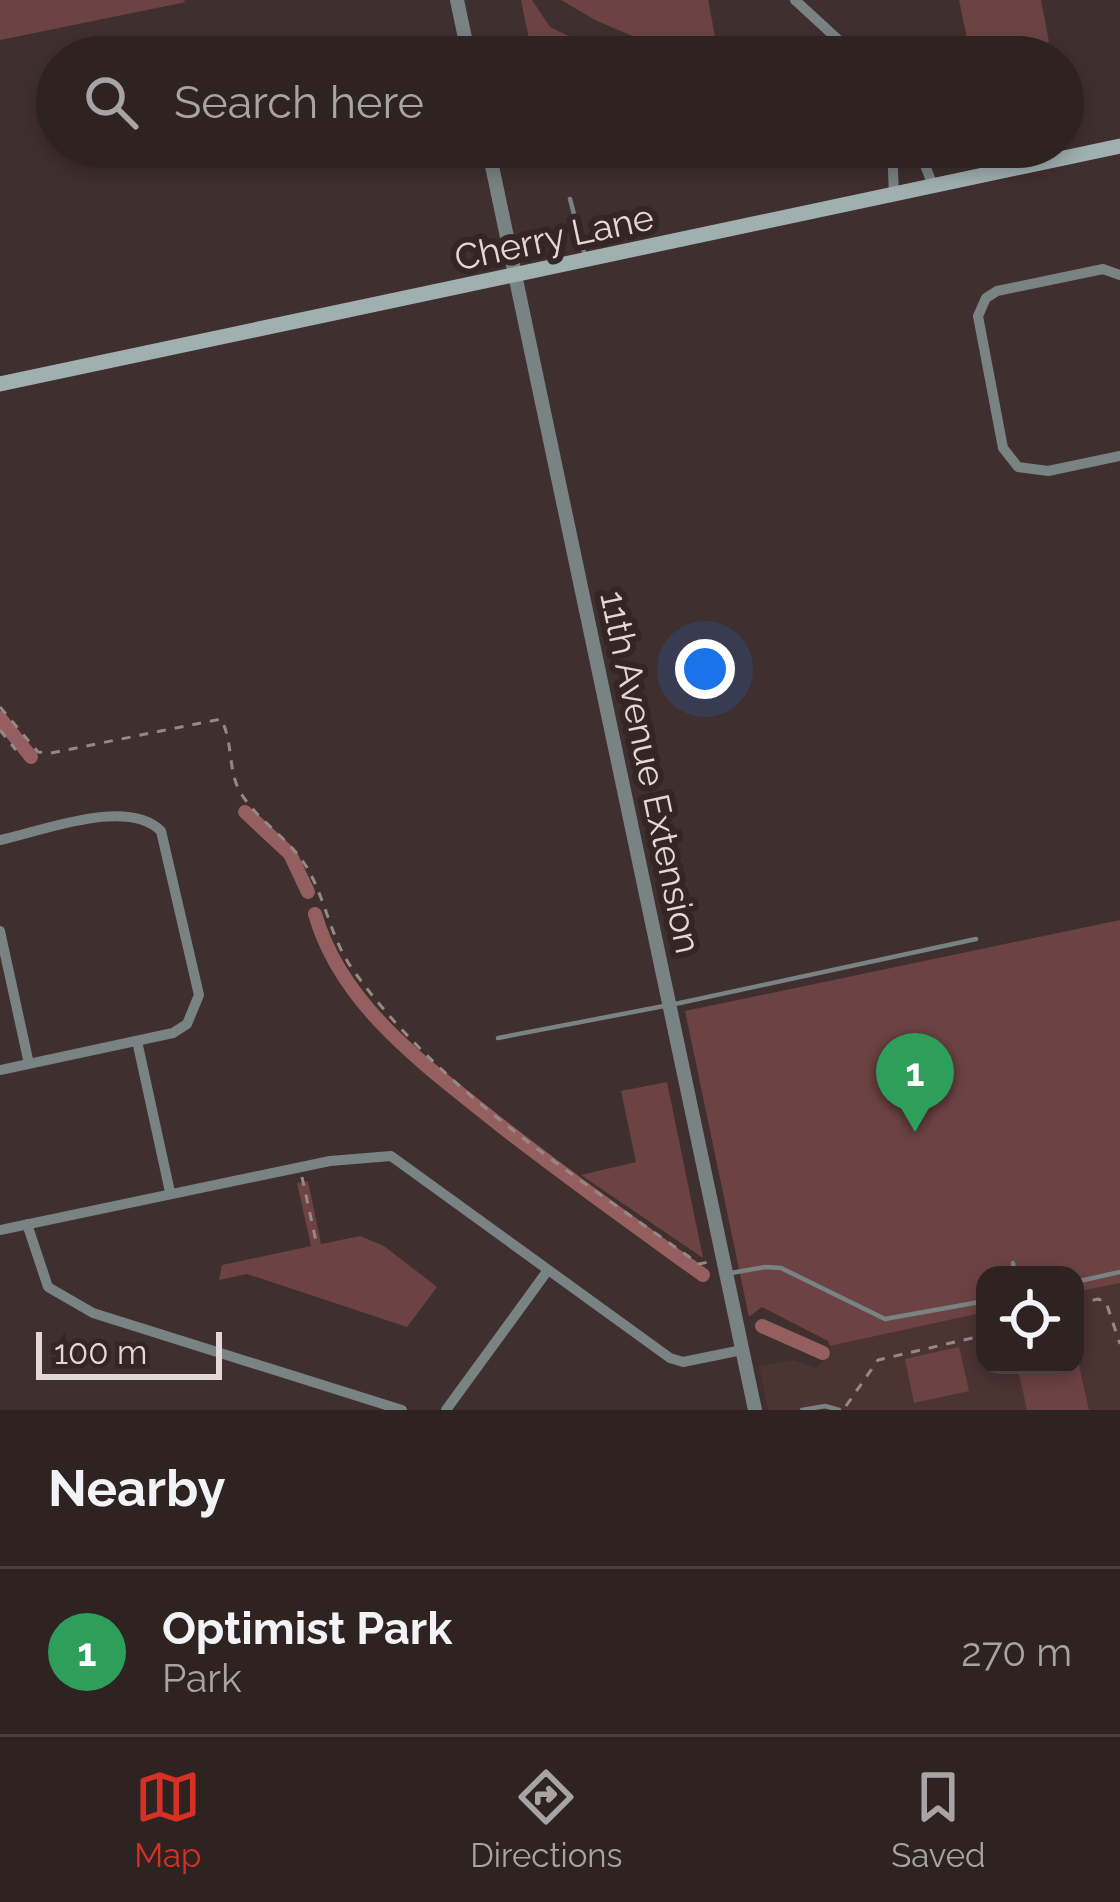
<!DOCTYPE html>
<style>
:root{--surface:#2f2322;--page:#3b2f2f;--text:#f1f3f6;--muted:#a7a4a5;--line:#4a4040;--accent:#d93025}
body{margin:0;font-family:Raleway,sans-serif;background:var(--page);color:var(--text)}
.controls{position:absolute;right:36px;bottom:36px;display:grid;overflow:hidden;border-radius:24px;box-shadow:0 6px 18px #0003}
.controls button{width:108px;height:108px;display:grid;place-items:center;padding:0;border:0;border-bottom:3px solid var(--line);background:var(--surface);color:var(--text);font:60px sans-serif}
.scale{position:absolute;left:36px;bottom:30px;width:186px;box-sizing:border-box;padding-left:12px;border:6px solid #e3d8d7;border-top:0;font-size:33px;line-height:42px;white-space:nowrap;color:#e3d8d7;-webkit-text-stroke:9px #352524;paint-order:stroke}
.you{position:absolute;left:705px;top:669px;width:42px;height:42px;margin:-30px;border:9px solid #fff;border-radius:50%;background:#1a73e8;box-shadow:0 0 0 18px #1a73e833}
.badge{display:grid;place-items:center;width:78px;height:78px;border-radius:50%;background:var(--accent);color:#fff;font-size:39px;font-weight:700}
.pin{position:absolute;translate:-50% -99px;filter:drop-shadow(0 3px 6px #0008)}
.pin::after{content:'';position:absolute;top:63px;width:42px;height:36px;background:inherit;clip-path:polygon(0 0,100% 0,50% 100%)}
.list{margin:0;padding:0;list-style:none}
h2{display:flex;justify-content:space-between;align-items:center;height:156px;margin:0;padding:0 48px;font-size:51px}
h2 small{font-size:39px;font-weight:400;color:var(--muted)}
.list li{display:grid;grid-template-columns:78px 1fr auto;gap:36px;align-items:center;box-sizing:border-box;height:168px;padding:0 48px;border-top:3px solid var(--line)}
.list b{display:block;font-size:45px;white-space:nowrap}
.list p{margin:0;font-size:39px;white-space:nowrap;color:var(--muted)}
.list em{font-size:39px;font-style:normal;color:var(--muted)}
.icon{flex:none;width:66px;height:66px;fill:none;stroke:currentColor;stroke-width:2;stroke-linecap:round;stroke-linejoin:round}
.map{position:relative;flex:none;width:1120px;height:1410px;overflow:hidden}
.search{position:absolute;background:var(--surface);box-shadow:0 6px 18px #0003;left:36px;right:36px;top:36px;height:132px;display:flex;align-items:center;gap:30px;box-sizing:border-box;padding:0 42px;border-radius:66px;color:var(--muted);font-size:45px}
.sheet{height:324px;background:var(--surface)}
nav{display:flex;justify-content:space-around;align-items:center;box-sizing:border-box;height:168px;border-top:3px solid var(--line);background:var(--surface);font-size:33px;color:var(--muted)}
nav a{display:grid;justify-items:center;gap:6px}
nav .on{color:var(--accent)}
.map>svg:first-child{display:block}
.built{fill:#4c3433}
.green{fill:#6c4342}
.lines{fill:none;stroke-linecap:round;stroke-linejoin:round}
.canal{stroke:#955f5f;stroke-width:14}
.path{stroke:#968887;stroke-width:3;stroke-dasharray:9 9;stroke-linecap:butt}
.service{stroke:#798383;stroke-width:4.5}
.minor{stroke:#798383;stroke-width:10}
.tertiary{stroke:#798383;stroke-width:14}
.secondary{stroke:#a0afb0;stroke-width:15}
.labels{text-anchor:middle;stroke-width:12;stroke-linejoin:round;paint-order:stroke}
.street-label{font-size:36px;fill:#e3d8d7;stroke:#352524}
</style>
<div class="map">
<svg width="1120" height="1410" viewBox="0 0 1120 1410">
<rect width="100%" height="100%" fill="#3f2f2e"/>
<path class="built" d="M 1120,1282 L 1120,1410 L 768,1410 L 759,1366 L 794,1360 L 816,1368 L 831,1355 L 830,1346 L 985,1311 L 985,1365 L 1075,1365 L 1075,1291 Z"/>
<path class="green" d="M 0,0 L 183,0 L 186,2 L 0,40 Z
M 521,0 L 532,0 L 550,27 L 590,46 L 592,57 L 518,57 L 532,54 Z
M 561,0 L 708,0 L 719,57 L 681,57 L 595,20 Z
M 959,0 L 1041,0 L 1049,42 L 971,57 Z
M 1120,920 L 1120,1283 L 1075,1292 L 1075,1275 L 985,1275 L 985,1312 L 830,1346 L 828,1341 L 762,1307 L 749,1317 L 685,1011 Z
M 667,1082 L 703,1258 L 581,1175 L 636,1162 L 621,1091 Z
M 308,1181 L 321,1244 L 360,1236 L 384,1246 L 437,1287 L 407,1327 L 247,1274 L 219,1280 L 222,1265 L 311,1246 L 297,1183 Z
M 959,1347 L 969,1391 L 914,1403 L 905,1359 Z
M 1075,1348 L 1089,1410 L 1027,1410 L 1017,1365 L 1075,1365 Z"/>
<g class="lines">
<path class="canal" d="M 0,718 L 31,757
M 245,812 L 290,854 L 308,892
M 315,914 C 342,1008 428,1067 501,1126 C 567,1178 635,1226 703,1275
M 762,1326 L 823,1353"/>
<path class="path" d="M 0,707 L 38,752 L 51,753 L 221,719 C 233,741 228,769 239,790 C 255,819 288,837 306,866 C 325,897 330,936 351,967 C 439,1092 576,1176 699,1264 L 713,1261
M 0,730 L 16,750
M 302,1177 L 317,1246
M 1075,1304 L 1098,1299 L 1106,1302 L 1120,1344
M 846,1406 L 878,1360 L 985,1335"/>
<path class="service" d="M 570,199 L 585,256
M 675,1004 L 976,939
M 498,1038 L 664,1006
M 1013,1263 L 1015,1275
M 731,1273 L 765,1267 L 781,1268 L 885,1319 L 985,1301
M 1075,1282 L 1120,1272
M 802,1410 L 825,1406 L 839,1410"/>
<path class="minor" d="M 795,0 L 857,57
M 892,147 L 894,195
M 918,147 L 933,186
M 1120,275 L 1103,269 L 997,291 L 986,298 L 978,316 L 1003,448 L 1018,467 L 1048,471 L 1120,456
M 0,840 C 43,831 127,797 161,831 L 199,995 L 187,1024 L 173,1033 L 0,1070
M 0,931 L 29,1064
M 137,1041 L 170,1192
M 27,1224 L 48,1287 L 93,1313 L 402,1410
M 0,1230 L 330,1161 L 391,1156 L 670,1358 L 683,1362 L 742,1350
M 446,1410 L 548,1270"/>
<path class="tertiary" d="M 457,0 L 469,57
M 488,147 L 755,1410"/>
<path class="secondary" d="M 0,384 L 1120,146"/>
</g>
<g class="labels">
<g class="street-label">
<text transform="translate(554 237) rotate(-12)" y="13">Cherry Lane</text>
<text transform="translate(651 772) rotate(78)" y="13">11th Avenue Extension</text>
</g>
</g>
</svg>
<div class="controls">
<button><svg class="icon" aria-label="locate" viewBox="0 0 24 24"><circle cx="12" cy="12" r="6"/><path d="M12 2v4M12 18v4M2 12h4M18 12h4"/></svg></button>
</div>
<div class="scale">100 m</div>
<div class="you"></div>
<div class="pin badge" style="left:915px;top:1132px;background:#2e9e5b">1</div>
<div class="search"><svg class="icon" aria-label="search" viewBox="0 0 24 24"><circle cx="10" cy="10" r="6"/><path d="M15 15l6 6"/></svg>Search here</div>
</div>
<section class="sheet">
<h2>Nearby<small></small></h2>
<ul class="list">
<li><span class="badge" style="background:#2e9e5b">1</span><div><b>Optimist Park</b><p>Park</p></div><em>270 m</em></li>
</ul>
</section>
<nav>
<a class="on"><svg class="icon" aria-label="map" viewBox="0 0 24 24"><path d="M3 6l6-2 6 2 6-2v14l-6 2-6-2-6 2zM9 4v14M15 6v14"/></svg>Map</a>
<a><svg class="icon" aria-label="directions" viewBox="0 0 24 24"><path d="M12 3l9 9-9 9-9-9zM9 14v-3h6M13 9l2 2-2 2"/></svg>Directions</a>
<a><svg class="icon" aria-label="saved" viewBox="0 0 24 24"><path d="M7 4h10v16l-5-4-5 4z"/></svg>Saved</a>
</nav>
